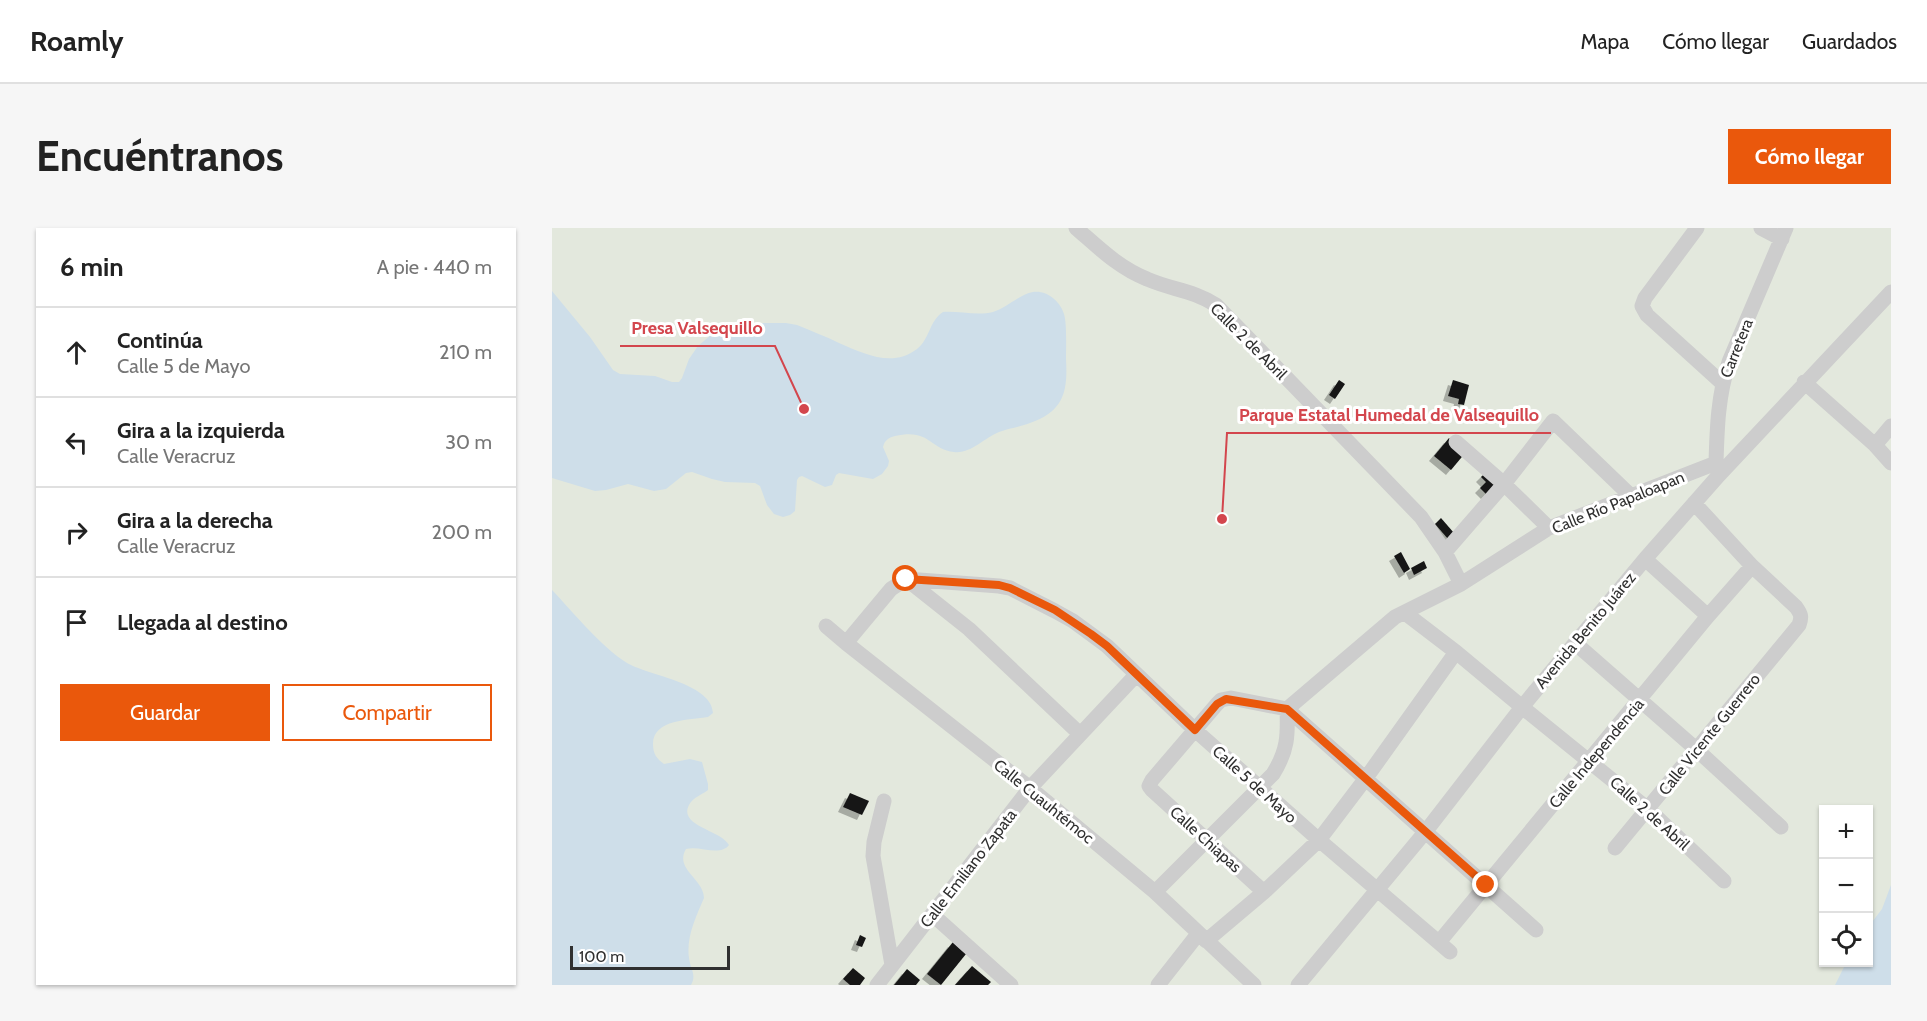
<!DOCTYPE html>
<html lang="es">
<meta charset="utf-8">
<style>
:root{--surface:#fff;--page:#f6f6f6;--text:#222;--muted:#767676;--line:#e0e0e0;--accent:#ea580c}
body{margin:0;font-family:Cabin,sans-serif;background:var(--page);color:var(--text)}
.controls{position:absolute;right:18px;bottom:18px;display:grid;overflow:hidden;border-radius:0px;box-shadow:0 2px 4px #0004}
.controls button{width:54px;height:54px;display:grid;place-items:center;padding:0;border:0;border-bottom:2px solid var(--line);background:var(--surface);color:var(--text);font:30px sans-serif}
.scale{position:absolute;left:18px;bottom:15px;width:160px;box-sizing:border-box;padding-left:6px;border:3px solid #303030;border-top:0;font-size:16px;line-height:21px;white-space:nowrap;color:#303030;-webkit-text-stroke:4px #fff;paint-order:stroke}
.stop{position:absolute;width:18px;height:18px;margin:-14px;border:4px solid #ea580c;border-radius:50%;background:#fff}
.stop.end{background:#ea580c;border-color:#fff;box-shadow:0 2px 6px #0008}
.list{margin:0;padding:0;list-style:none}
h2{display:flex;justify-content:space-between;align-items:center;height:78px;margin:0;padding:0 24px;font-size:26px}
h2 small{font-size:20px;font-weight:400;color:var(--muted)}
.list li{display:grid;grid-template-columns:39px 1fr auto;gap:18px;align-items:center;box-sizing:border-box;height:90px;padding:0 24px;border-top:2px solid var(--line)}
.list b{display:block;font-size:22px;white-space:nowrap}
.list p{margin:0;font-size:20px;white-space:nowrap;color:var(--muted)}
.list em{font-size:20px;font-style:normal;color:var(--muted)}
.actions{display:flex;gap:12px;padding:18px 24px}
.actions a{flex:1;padding:14px 0;border:2px solid var(--accent);border-radius:0px;text-align:center;font-size:21px;color:var(--accent)}
.actions .main{background:var(--accent);color:#fff}
.icon{flex:none;width:33px;height:33px;fill:none;stroke:currentColor;stroke-width:2;stroke-linecap:round;stroke-linejoin:round}
.map{position:relative;flex:none;width:1339px;height:757px;overflow:hidden;border-radius:0px}
header{display:flex;align-items:center;gap:36px;box-sizing:border-box;height:84px;padding:0 30px;background:var(--surface);border-bottom:2px solid var(--line)}
header strong{font-size:28px}
nav{display:flex;gap:33px;margin-inline-start:auto;font-size:21px}
.intro{display:flex;align-items:center;justify-content:space-between;box-sizing:border-box;height:144px;padding:0 36px}
h1{margin:0;font-size:42px}
.button{padding:15px 27px;border-radius:0px;background:var(--accent);color:#fff;font-size:21px;font-weight:700}
main{display:flex;gap:36px;padding:0 36px}
aside{flex:1;background:var(--surface);border-radius:0px;box-shadow:0 2px 4px #0004}
.map>svg:first-child{display:block}
.green{fill:#e3e8dd;fill-rule:evenodd}
.water{fill:#cedee9}
.building{fill:#171717;filter:url(#shadow)}
.lines{fill:none;stroke-linecap:round;stroke-linejoin:round}
.minor{stroke:#cdcdcd;stroke-width:15}
.route{stroke:#ea580c;stroke-width:8}
.labels{text-anchor:middle;stroke-width:6;stroke-linejoin:round;paint-order:stroke}
.street-label{font-size:16px;fill:#303030;stroke:#fff}
.leader{fill:none;stroke:#d3464d;stroke-width:2}
.callout-dot{fill:#d3464d;stroke:#fff;stroke-width:2}
.callout-label{font-size:18px;text-anchor:middle;font-weight:bold;fill:#d3464d;stroke:#fff;stroke-width:6;stroke-linejoin:round;paint-order:stroke}
</style>
<header>
<strong>Roamly</strong>
<nav><a>Mapa</a><a>Cómo llegar</a><a>Guardados</a></nav>
</header>
<div class="intro"><h1>Encuéntranos</h1><a class="button">Cómo llegar</a></div>
<main>
<aside>
<h2>6 min<small>A pie · 440 m</small></h2>
<ul class="list">
<li><svg class="icon" aria-label="ahead" viewBox="0 0 24 24"><path d="M12 20V5M6 11l6-6 6 6"/></svg><div><b>Continúa</b><p>Calle 5 de Mayo</p></div><em>210 m</em></li>
<li><svg class="icon" aria-label="left" viewBox="0 0 24 24"><path d="M17 20v-9H6M10 6l-5 5 5 5"/></svg><div><b>Gira a la izquierda</b><p>Calle Veracruz</p></div><em>30 m</em></li>
<li><svg class="icon" aria-label="right" viewBox="0 0 24 24"><path d="M7 20v-9h11M14 6l5 5-5 5"/></svg><div><b>Gira a la derecha</b><p>Calle Veracruz</p></div><em>200 m</em></li>
<li><svg class="icon" aria-label="arrive" viewBox="0 0 24 24"><path d="M6 21V4h12l-3 4 3 4H6"/></svg><div><b>Llegada al destino</b></div></li>
</ul>
<div class="actions"><a class="main">Guardar</a><a>Compartir</a></div>
</aside>
<div class="map">
<svg width="1339" height="757" viewBox="0 0 1339 757">
<defs>
<filter id="shadow"><feDropShadow dx="-5" dy="5" stdDeviation="0" flood-color="#0004"/></filter>
</defs>
<rect width="100%" height="100%" fill="#fff"/>
<path class="green" d="M 0,0 L 1339,0 L 1339,757 L 0,757 ZM 1272,582 L 1316,582 L 1316,734 L 1272,734 Z"/>
<path class="water" d="M 0,63 L 38,109 L 61,142 L 68,146 L 103,148 L 120,154 L 127,154 L 130,150 L 137,131 L 146,118 L 166,101 L 181,95 L 234,95 L 245,97 C 259,103 273,108 287,115 C 313,126 340,140 365,121 C 378,111 377,93 391,84 C 407,83 426,88 441,84 C 455,80 468,66 481,64 C 495,62 508,73 512,86 C 515,95 514,120 514,131 C 516,165 511,183 478,195 C 468,199 457,200 447,204 C 432,210 419,226 402,224 C 377,221 378,200 343,208 C 336,210 333,212 331,219 L 337,233 L 336,238 L 330,246 L 321,251 L 287,245 L 284,247 L 280,257 L 273,259 L 250,248 L 247,249 L 245,252 L 243,283 L 238,287 L 231,289 L 222,286 L 215,277 L 208,258 L 203,255 L 173,254 L 160,251 L 140,244 L 134,245 L 114,261 L 102,263 L 76,256 L 54,262 L 43,263 L 0,250 Z
M 0,362 C 21,384 55,426 81,438 C 103,448 160,457 161,485 L 156,489 C 138,492 101,491 101,516 C 101,526 105,531 112,536 L 138,531 L 150,534 L 156,556 L 156,562 C 150,567 141,569 137,577 C 126,598 169,602 177,617 C 168,629 147,617 134,621 C 122,641 152,651 152,670 C 144,689 134,709 137,730 C 138,740 145,747 139,757 L 0,757 Z
M 1339,657 L 1339,757 L 1283,757 L 1294,735 L 1316,734 L 1317,698 L 1330,681 Z"/>
<path class="building" d="M 787,152 L 793,156 L 783,171 L 777,167 Z
M 901,152 L 917,157 L 912,177 L 906,176 L 907,171 L 896,168 Z
M 897,210 L 914,224 L 899,242 L 882,228 Z
M 935,243 L 946,254 L 934,266 L 928,260 L 934,254 L 929,249 Z
M 889,290 L 902,305 L 896,311 L 883,296 Z
M 849,324 L 858,341 L 852,345 L 842,328 Z
M 872,333 L 875,340 L 862,347 L 859,340 Z
M 298,565 L 317,573 L 310,587 L 291,579 Z
M 308,707 L 314,710 L 310,719 L 304,717 Z
M 401,714 L 414,726 L 389,757 L 375,746 Z
M 420,738 L 439,754 L 436,757 L 403,757 Z
M 301,740 L 313,750 L 308,757 L 298,757 L 291,751 Z
M 355,741 L 368,752 L 364,757 L 342,757 Z"/>
<g class="lines">
<path class="minor" d="M 524,0 C 547,20 567,40 595,51 C 620,62 641,62 664,77 L 869,289 L 893,324 L 909,356
M 1145,0 L 1093,70 L 1090,78 L 1095,87 L 1170,155
M 1209,0 L 1230,11
M 1252,154 L 1323,217 L 1339,235
M 904,214 L 952,256 L 997,300
M 1323,217 L 1339,198
M 1166,244 L 1164,235 C 1165,200 1166,167 1177,134 L 1234,0
M 893,324 L 952,256 L 1001,193 L 1080,269
M 1093,331 L 1156,388
M 354,351 L 417,401 L 528,506
M 853,385 L 904,424 L 970,479 L 1096,581 L 1172,653
M 274,398 L 294,415 L 478,560 L 603,664 L 702,757
M 294,415 L 339,361 L 354,351 L 447,358 L 458,360 L 503,383 L 521,393 L 555,418 L 643,502 L 767,612 L 898,724
M 1023,415 L 1145,522 L 1229,599
M 735,481 L 843,389 L 909,356 L 997,300 L 1164,235
M 332,573 L 322,614 L 321,628 L 340,737
M 1063,620 L 1247,397 C 1250,389 1249,386 1244,379 L 1200,338 L 1142,275
M 603,664 L 721,546 C 736,522 736,507 735,481
M 712,664 L 600,562 L 597,558 L 600,552 L 665,476 L 669,472 L 679,470 L 735,481 L 984,702
M 381,687 L 459,757
M 654,713 L 712,664 L 767,612 L 814,550 L 904,424
M 888,713 L 1156,388 L 1200,338
M 325,757 L 478,560 L 584,447
M 606,757 L 646,706
M 746,757 L 874,603 L 970,479 L 1093,331 L 1167,247 L 1339,64"/>
</g>
<g class="lines">
<path class="route" d="M 354,351 L 447,357 L 458,360 L 503,382 L 539,406 L 555,418 L 643,502 L 665,476 L 674,471 L 735,481 L 934,657"/>
</g>
<g class="labels">
<g class="street-label">
<text transform="translate(697 113) rotate(45)" y="6">Calle 2 de Abril</text>
<text transform="translate(1184 120) rotate(-68)" y="6">Carretera</text>
<text transform="translate(1066 274) rotate(-22)" y="6">Calle Río Papaloapan</text>
<text transform="translate(1033 402) rotate(-50)" y="6">Avenida Benito Juárez</text>
<text transform="translate(1157 506) rotate(-51)" y="6">Calle Vicente Guerrero</text>
<text transform="translate(1044 525) rotate(-50)" y="6">Calle Independencia</text>
<text transform="translate(703 556) rotate(42)" y="6">Calle 5 de Mayo</text>
<text transform="translate(492 573) rotate(39)" y="6">Calle Cuauhtémoc</text>
<text transform="translate(1098 585) rotate(42)" y="6">Calle 2 de Abril</text>
<text transform="translate(654 611) rotate(42)" y="6">Calle Chiapas</text>
<text transform="translate(416 640) rotate(-52)" y="6">Calle Emiliano Zapata</text>
</g>
</g>
<path class="leader" d="M252 181L223 118H68M670 291L675 205H999"/>
<g class="callout-dot">
<circle cx="252" cy="181" r="6"/>
<circle cx="670" cy="291" r="6"/>
</g>
<g class="callout-label">
<text x="145" y="106">Presa Valsequillo</text>
<text x="837" y="193">Parque Estatal Humedal de Valsequillo</text>
</g>
</svg>
<div class="controls">
<button>+</button>
<button>−</button>
<button><svg class="icon" aria-label="locate" viewBox="0 0 24 24"><circle cx="12" cy="12" r="6"/><path d="M12 2v4M12 18v4M2 12h4M18 12h4"/></svg></button>
</div>
<div class="scale">100 m</div>
<div class="stop" style="left:354px;top:351px"></div>
<div class="stop end" style="left:934px;top:657px"></div>
</div>
</main>
